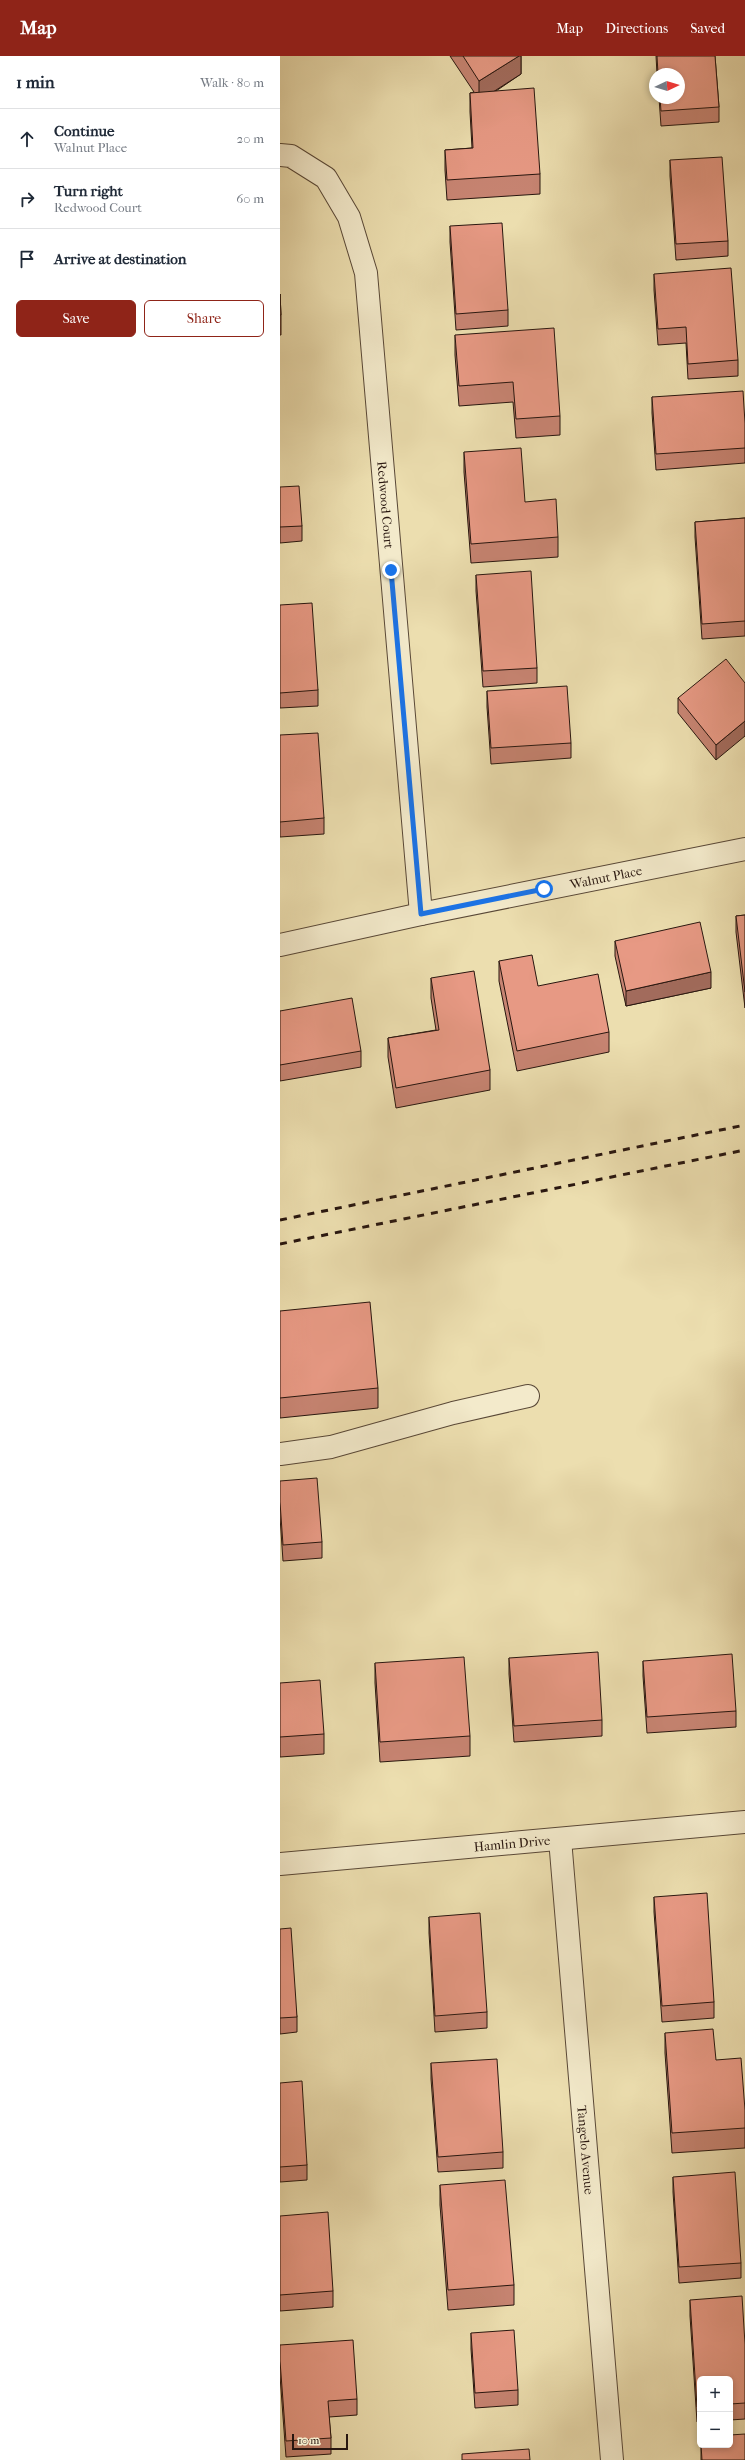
<!DOCTYPE html>
<meta charset="utf-8">
<style>
:root{--surface:#fff;--page:#f2f2f3;--text:#1f2937;--muted:#747a83;--line:#e0e1e3;--accent:#8f2418}
body{margin:0;font-family:"IM FELL French Canon",serif;background:var(--page);color:var(--text)}
.controls{position:absolute;right:12px;bottom:12px;display:grid;overflow:hidden;border-radius:6px;box-shadow:0 2px 6px #0003}
.controls button{width:36px;height:36px;display:grid;place-items:center;padding:0;border:0;border-bottom:1px solid var(--line);background:var(--surface);color:var(--text);font:20px sans-serif}
.compass{position:absolute;left:369px;top:12px;width:36px;height:36px;border-radius:50%;background:var(--surface);box-shadow:0 2px 6px #0003;rotate:86deg}
.scale{position:absolute;left:12px;bottom:10px;width:56px;box-sizing:border-box;padding-left:4px;border:2px solid #28160f;border-top:0;font-size:11px;line-height:14px;white-space:nowrap;color:#28160f;-webkit-text-stroke:3px #f3eacb;paint-order:stroke}
.stop{position:absolute;width:12px;height:12px;margin:-9px;border:3px solid #1a73e8;border-radius:50%;background:#fff}
.stop.end{background:#1a73e8;border-color:#fff;box-shadow:0 1px 4px #0008}
.list{margin:0;padding:0;list-style:none}
h2{display:flex;justify-content:space-between;align-items:center;height:52px;margin:0;padding:0 16px;font-size:17px}
h2 small{font-size:13px;font-weight:400;color:var(--muted)}
.list li{display:grid;grid-template-columns:26px 1fr auto;gap:12px;align-items:center;box-sizing:border-box;height:60px;padding:0 16px;border-top:1px solid var(--line)}
.list b{display:block;font-size:15px;white-space:nowrap}
.list p{margin:0;font-size:13px;white-space:nowrap;color:var(--muted)}
.list em{font-size:13px;font-style:normal;color:var(--muted)}
.actions{display:flex;gap:8px;padding:12px 16px}
.actions a{flex:1;padding:9px 0;border:1px solid var(--accent);border-radius:6px;text-align:center;font-size:14px;color:var(--accent)}
.actions .main{background:var(--accent);color:#fff}
.icon{flex:none;width:22px;height:22px;fill:none;stroke:currentColor;stroke-width:2;stroke-linecap:round;stroke-linejoin:round}
.map{position:relative;flex:none;width:465px;height:2404px;overflow:hidden}
header{display:flex;align-items:center;gap:24px;box-sizing:border-box;height:56px;padding:0 20px;background:var(--accent);color:#fff}
header strong{font-size:19px}
nav{display:flex;gap:22px;margin-inline-start:auto;font-size:14px}
main{display:flex}
aside{flex:1;background:var(--surface)}
.map>svg:first-child{display:block}
.lines{fill:none;stroke-linecap:round;stroke-linejoin:round}
.minor-casing{stroke:#594837;stroke-width:24}
.minor{stroke:#f3eacb;stroke-width:22}
.rail{stroke:#28160f;stroke-width:3;stroke-dasharray:7 7;stroke-linecap:butt}
.wall{fill:#c78472;stroke:#28160f}
.shaded-wall{fill:#a26b5c;stroke:#28160f}
.building{fill:#e79984;stroke:#28160f}
.route{stroke:#1a73e8;stroke-width:5}
.labels{text-anchor:middle;stroke-width:3;stroke-linejoin:round;paint-order:stroke}
.street-label{font-size:13px;fill:#28160f;stroke:#f3eacb}
</style>
<header>
<strong>Map</strong>
<nav><a>Map</a><a>Directions</a><a>Saved</a></nav>
</header>
<main>
<aside>
<h2>1 min<small>Walk · 80 m</small></h2>
<ul class="list">
<li><svg class="icon" aria-label="ahead" viewBox="0 0 24 24"><path d="M12 20V5M6 11l6-6 6 6"/></svg><div><b>Continue</b><p>Walnut Place</p></div><em>20 m</em></li>
<li><svg class="icon" aria-label="right" viewBox="0 0 24 24"><path d="M7 20v-9h11M14 6l5 5-5 5"/></svg><div><b>Turn right</b><p>Redwood Court</p></div><em>60 m</em></li>
<li><svg class="icon" aria-label="arrive" viewBox="0 0 24 24"><path d="M6 21V4h12l-3 4 3 4H6"/></svg><div><b>Arrive at destination</b></div></li>
</ul>
<div class="actions"><a class="main">Save</a><a>Share</a></div>
</aside>
<div class="map">
<svg width="465" height="2404" viewBox="0 0 465 2404">
<rect width="100%" height="100%" fill="#ecdeaf"/>
<filter id="stains"><feTurbulence type="fractalNoise" baseFrequency=".005" numOctaves="4"/><feColorMatrix values="0 0 0 0 .2 0 0 0 0 .09 0 0 0 0 .02 0 0 0 .5 -.17"/></filter>
<radialGradient id="worn" r=".72"><stop offset=".6" stop-color="#630" stop-opacity="0"/><stop offset="1" stop-color="#630" stop-opacity=".3"/></radialGradient>
<g class="lines">
<defs>
<g id="minor">
<path id="s1" d="M 0,99 L 11,100 L 46,122 L 69,161 L 86,217 L 141,858"/>
<path id="s2" d="M 0,889 L 141,858 L 465,793"/>
<path d="M 0,1398 L 51,1391 L 173,1357 L 248,1340"/>
<path id="s3" d="M 280,1783 L 332,2404"/>
<path id="s4" d="M 0,1808 L 465,1766"/>
</g>
</defs>
<use href="#minor" class="minor-casing"/>
<use href="#minor" class="minor"/>
<path class="rail" d="M 0,1164 L 465,1069
M 0,1188 L 465,1094"/>
</g>
<path class="wall" d="M 170,0 L 241,0 L 241,18 L 216,35 L 260,118 L 260,138 L 167,144 L 165,114 L 165,94 L 192,92 L 190,56 L 190,37 L 194,36 Z
M 376,0 L 435,0 L 439,51 L 439,66 L 381,70 L 379,42 L 399,42 L 399,18 L 377,18 Z
M 390,104 L 448,185 L 448,200 L 396,204 L 390,120 Z
M 170,170 L 228,254 L 228,270 L 176,274 L 170,186 Z
M 374,218 L 458,304 L 458,320 L 408,323 L 406,287 L 378,289 L 374,234 Z
M 0,238 L 1,259 L 1,279 L 0,279 Z
M 175,279 L 280,360 L 280,379 L 236,382 L 233,346 L 179,350 L 175,299 Z
M 372,341 L 465,367 L 465,407 L 376,414 L 372,357 Z
M 184,396 L 245,446 L 278,481 L 278,501 L 191,507 L 184,416 Z
M 0,431 L 22,470 L 22,485 L 0,487 Z
M 465,462 L 465,580 L 422,583 L 415,481 L 415,466 Z
M 196,519 L 257,612 L 257,627 L 203,631 L 196,535 Z
M 0,549 L 38,634 L 38,650 L 0,652 Z
M 465,627 L 436,704 L 398,657 L 398,642 Z
M 207,635 L 291,687 L 291,702 L 211,708 L 207,651 Z
M 0,679 L 44,762 L 44,778 L 0,781 Z
M 465,859 L 465,952 L 456,876 L 456,860 Z
M 335,885 L 431,932 L 346,950 L 335,900 Z
M 219,905 L 329,976 L 329,996 L 237,1015 L 219,925 Z
M 151,922 L 210,1014 L 210,1034 L 116,1052 L 108,1001 L 108,982 L 156,974 L 151,942 Z
M 0,955 L 81,995 L 81,1011 L 0,1025 Z
M 0,1255 L 98,1332 L 98,1352 L 0,1362 Z
M 0,1425 L 42,1486 L 42,1502 L 3,1505 L 0,1461 Z
M 229,1602 L 322,1664 L 322,1680 L 234,1686 L 229,1618 Z
M 363,1605 L 456,1655 L 456,1671 L 367,1677 L 363,1620 Z
M 95,1607 L 190,1680 L 190,1700 L 100,1706 L 95,1627 Z
M 0,1627 L 44,1678 L 44,1698 L 0,1701 Z
M 374,1841 L 434,1946 L 434,1962 L 382,1966 L 374,1856 Z
M 149,1861 L 207,1956 L 207,1972 L 155,1976 L 149,1877 Z
M 0,1873 L 17,1961 L 17,1976 L 0,1978 Z
M 385,1977 L 436,2004 L 465,2054 L 465,2092 L 392,2097 L 385,1997 Z
M 151,2007 L 223,2096 L 223,2112 L 158,2116 L 151,2023 Z
M 0,2027 L 27,2109 L 27,2124 L 0,2126 Z
M 393,2121 L 461,2207 L 461,2222 L 399,2227 L 393,2136 Z
M 160,2129 L 234,2229 L 234,2249 L 168,2254 L 160,2149 Z
M 0,2160 L 53,2235 L 53,2251 L 0,2255 Z
M 410,2244 L 465,2288 L 465,2363 L 450,2364 L 450,2323 L 420,2323 L 420,2366 L 417,2366 L 410,2260 Z
M 191,2277 L 238,2334 L 238,2349 L 195,2352 L 191,2293 Z
M 0,2289 L 77,2343 L 77,2359 L 49,2361 L 51,2382 L 51,2398 L 6,2401 L 0,2320 Z
M 421,2389 L 450,2389 L 465,2404 L 421,2404 Z"/>
<path class="shaded-wall" d="M 239,0 L 241,0 L 241,18 L 199,45 L 199,25 Z
M 465,665 L 465,680 L 436,704 L 436,689 Z
M 431,916 L 431,932 L 346,950 L 346,935 Z"/>
<path class="building" d="M 183,0 L 239,0 L 199,25 Z
M 377,0 L 435,0 L 439,51 L 381,55 L 380,42 L 399,42 L 399,18 L 378,18 Z
M 254,32 L 260,118 L 167,124 L 165,94 L 193,92 L 190,37 Z
M 442,101 L 448,185 L 396,188 L 390,104 Z
M 222,167 L 228,254 L 176,258 L 170,170 Z
M 451,212 L 458,304 L 408,308 L 406,271 L 378,273 L 374,218 Z
M 0,238 L 1,259 L 0,259 Z
M 274,272 L 280,360 L 236,363 L 233,326 L 179,330 L 175,279 Z
M 463,335 L 465,367 L 465,392 L 376,398 L 372,341 Z
M 241,392 L 245,446 L 276,443 L 278,481 L 191,488 L 184,396 Z
M 19,430 L 22,470 L 0,471 L 0,431 Z
M 465,462 L 465,565 L 422,568 L 415,466 Z
M 251,515 L 257,612 L 203,615 L 196,519 Z
M 32,547 L 38,634 L 0,637 L 0,549 Z
M 446,603 L 465,627 L 465,665 L 436,689 L 398,642 Z
M 287,630 L 291,687 L 211,692 L 207,635 Z
M 38,677 L 44,762 L 0,766 L 0,679 Z
M 465,859 L 465,936 L 456,860 Z
M 420,866 L 431,916 L 346,935 L 335,885 Z
M 252,899 L 258,930 L 318,918 L 329,976 L 237,995 L 219,905 Z
M 194,915 L 210,1014 L 116,1032 L 108,982 L 159,974 L 151,922 Z
M 72,942 L 81,995 L 0,1009 L 0,955 Z
M 90,1246 L 98,1332 L 0,1342 L 0,1255 Z
M 37,1422 L 42,1486 L 3,1489 L 0,1446 L 0,1425 Z
M 318,1596 L 322,1664 L 234,1670 L 229,1602 Z
M 452,1598 L 456,1655 L 367,1661 L 363,1605 Z
M 184,1601 L 190,1680 L 100,1686 L 95,1607 Z
M 40,1624 L 44,1678 L 0,1681 L 0,1627 Z
M 427,1837 L 434,1946 L 382,1950 L 374,1841 Z
M 200,1857 L 207,1956 L 155,1960 L 149,1861 Z
M 11,1872 L 17,1961 L 0,1962 L 0,1873 Z
M 433,1973 L 436,2004 L 461,2002 L 465,2054 L 465,2072 L 392,2077 L 385,1977 Z
M 217,2003 L 223,2096 L 158,2101 L 151,2007 Z
M 22,2025 L 27,2109 L 0,2111 L 0,2027 Z
M 455,2116 L 461,2207 L 399,2211 L 393,2121 Z
M 225,2124 L 234,2229 L 168,2234 L 160,2129 Z
M 48,2156 L 53,2235 L 0,2239 L 0,2160 Z
M 462,2240 L 465,2288 L 465,2347 L 450,2348 L 450,2323 L 420,2323 L 420,2350 L 417,2351 L 410,2244 Z
M 234,2274 L 238,2334 L 195,2337 L 191,2277 Z
M 73,2284 L 77,2343 L 48,2345 L 51,2382 L 6,2385 L 0,2305 L 0,2289 Z
M 465,2378 L 465,2404 L 422,2404 L 421,2389 L 450,2389 L 450,2379 Z
M 249,2393 L 250,2404 L 182,2404 L 182,2398 Z"/>
<g class="lines">
<path class="route" d="M 111,514 L 141,858 L 264,833"/>
</g>
<g class="labels">
<g class="street-label">
<text dy="5" stroke="none"><textPath href="#s1" startOffset="389">Redwood Court</textPath></text>
<text dy="5" stroke="none"><textPath href="#s2" startOffset="333">Walnut Place</textPath></text>
<text dy="5" stroke="none"><textPath href="#s4" startOffset="233">Hamlin Drive</textPath></text>
<text dy="5" stroke="none"><textPath href="#s3" startOffset="312">Tangelo Avenue</textPath></text>
</g>
</g>
<rect width="100%" height="100%" filter="url(#stains)"/>
<rect width="100%" height="100%" fill="url(#worn)"/>
</svg>
<div class="controls">
<button>+</button>
<button>−</button>
</div>
<svg class="compass" viewBox="-18 -18 36 36"><path d="M0-13l5 13h-10z" fill="#e53935"/><path d="M0 13l5-13h-10z" fill="#747a83"/></svg>
<div class="scale">10 m</div>
<div class="stop" style="left:264px;top:833px"></div>
<div class="stop end" style="left:111px;top:514px"></div>
</div>
</main>
